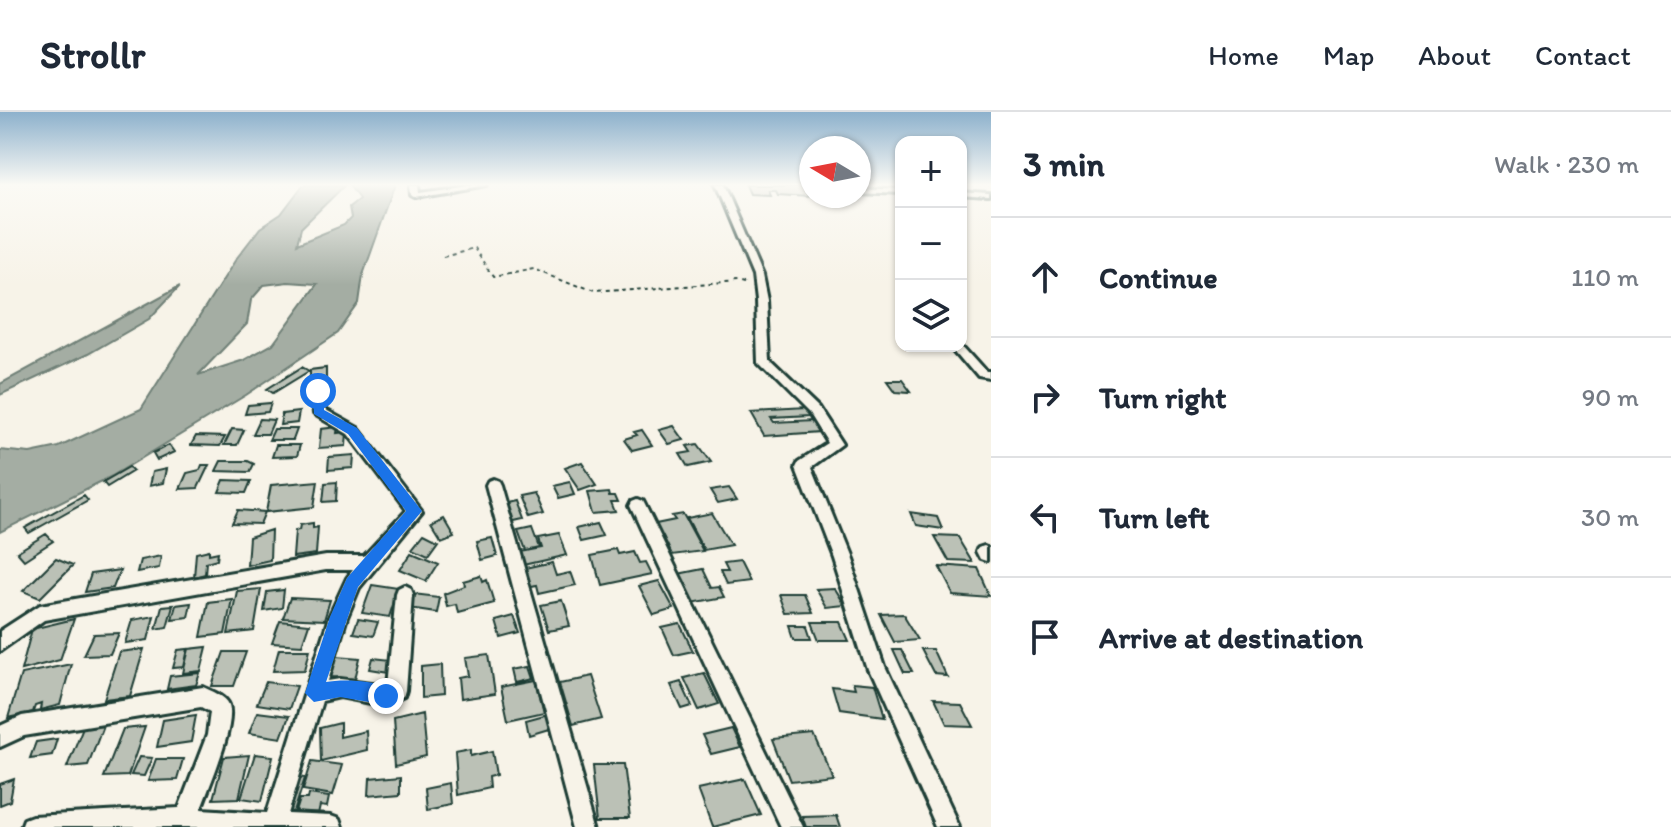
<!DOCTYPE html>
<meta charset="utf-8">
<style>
:root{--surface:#fff;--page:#f2f2f3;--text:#1f2937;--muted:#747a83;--line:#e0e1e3}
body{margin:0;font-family:Itim,sans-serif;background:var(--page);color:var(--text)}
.controls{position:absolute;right:24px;top:24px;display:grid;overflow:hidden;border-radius:16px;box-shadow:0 2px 6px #0004}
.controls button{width:72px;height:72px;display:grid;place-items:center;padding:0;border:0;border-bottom:2px solid var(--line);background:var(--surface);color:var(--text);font:40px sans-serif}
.compass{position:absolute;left:799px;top:24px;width:72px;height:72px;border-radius:50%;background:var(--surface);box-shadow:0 2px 6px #0004;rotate:280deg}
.stop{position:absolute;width:24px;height:24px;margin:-18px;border:6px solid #1a73e8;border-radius:50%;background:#fff}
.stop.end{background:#1a73e8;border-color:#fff;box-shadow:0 2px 8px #0008}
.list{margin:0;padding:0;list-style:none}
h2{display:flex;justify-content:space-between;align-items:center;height:104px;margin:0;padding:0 32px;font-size:34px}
h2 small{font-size:26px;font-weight:400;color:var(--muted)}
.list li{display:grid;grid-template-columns:52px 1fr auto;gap:24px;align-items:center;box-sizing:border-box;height:120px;padding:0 32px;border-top:2px solid var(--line)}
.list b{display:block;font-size:30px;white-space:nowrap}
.list em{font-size:26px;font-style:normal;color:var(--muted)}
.icon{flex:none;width:44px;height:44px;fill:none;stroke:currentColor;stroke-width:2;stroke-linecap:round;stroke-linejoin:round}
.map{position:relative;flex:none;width:991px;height:715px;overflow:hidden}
header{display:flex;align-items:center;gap:48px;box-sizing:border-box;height:112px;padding:0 40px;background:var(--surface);border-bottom:2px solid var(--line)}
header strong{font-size:38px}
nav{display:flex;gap:44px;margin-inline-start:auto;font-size:28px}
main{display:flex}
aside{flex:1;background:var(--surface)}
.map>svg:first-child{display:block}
.water{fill:#a4ada3;stroke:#6f8077;stroke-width:2;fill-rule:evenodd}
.building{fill:#bbc1b6;stroke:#1f3d34;stroke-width:2}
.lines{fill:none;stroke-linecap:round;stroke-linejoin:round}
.street-casing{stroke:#1f3d34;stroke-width:6}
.path{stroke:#1f3d34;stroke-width:2;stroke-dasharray:4 4;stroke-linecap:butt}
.street{fill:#f7f3e8;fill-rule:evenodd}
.route{fill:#1a73e8}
</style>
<header>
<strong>Strollr</strong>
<nav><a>Home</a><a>Map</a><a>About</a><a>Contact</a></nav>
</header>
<main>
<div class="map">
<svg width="991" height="715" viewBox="0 0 991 715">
<rect width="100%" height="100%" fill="#f7f3e8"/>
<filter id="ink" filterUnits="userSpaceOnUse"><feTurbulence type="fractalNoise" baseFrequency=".0125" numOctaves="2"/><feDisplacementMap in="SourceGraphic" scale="16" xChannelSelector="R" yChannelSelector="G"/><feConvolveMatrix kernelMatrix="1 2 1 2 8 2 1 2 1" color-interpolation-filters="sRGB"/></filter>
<g filter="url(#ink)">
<path class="water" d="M 303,73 L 345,73 L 301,116 L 297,132 L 344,113 L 351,106 L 349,95 L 359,87 L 349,73 L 395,73 L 363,163 L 359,191 L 338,221 L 246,283 L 112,364 L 0,420 L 0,338 L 30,341 L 59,335 L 141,297 L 236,147 L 260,116 L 281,102 ZM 288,170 L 317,172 L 273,232 L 244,248 L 198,263 L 247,212 L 251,188 L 264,173 Z
M 180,174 L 149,207 L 88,242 L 0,283 L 0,272 Z"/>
<path class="building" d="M 745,73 L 809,73 L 811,78 L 806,78 L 810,84 L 778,82 L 776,78 L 768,78 L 770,83 L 749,82 Z
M 302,255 L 309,259 L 273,281 L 267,277 Z
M 326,256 L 326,270 L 310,272 L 310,258 Z
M 887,267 L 902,267 L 911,279 L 895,278 Z
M 271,291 L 268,300 L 245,302 L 248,293 Z
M 804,298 L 809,305 L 771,307 L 774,311 L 812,309 L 819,320 L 764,324 L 751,301 Z
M 299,300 L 297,311 L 280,313 L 282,302 Z
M 260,307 L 274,308 L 268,322 L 253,322 Z
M 674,314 L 684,328 L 669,332 L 659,318 Z
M 338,315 L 337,321 L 347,320 L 346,334 L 319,336 L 321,317 Z
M 232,317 L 244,318 L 237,333 L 224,333 Z
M 274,317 L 297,317 L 293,328 L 269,328 Z
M 642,318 L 652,333 L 632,338 L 624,327 L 637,323 L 634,320 Z
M 196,324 L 225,325 L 220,334 L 191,333 Z
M 698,332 L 711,350 L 688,355 L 680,342 L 691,340 L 687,334 Z
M 169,333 L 174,340 L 157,348 L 153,341 Z
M 276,333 L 300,333 L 297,344 L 272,345 Z
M 354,343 L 353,356 L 328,358 L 329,345 Z
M 221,349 L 248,349 L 254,352 L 250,360 L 216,359 Z
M 582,350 L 597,372 L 580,378 L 565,356 Z
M 202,353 L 209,353 L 198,376 L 180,377 L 187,361 L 200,358 Z
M 129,355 L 133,359 L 107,375 L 103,370 Z
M 166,357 L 163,371 L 149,374 L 152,360 Z
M 224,368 L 251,369 L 246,381 L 219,380 Z
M 318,369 L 314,395 L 266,400 L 271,373 Z
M 337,370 L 336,389 L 323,390 L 325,371 Z
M 570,370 L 575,382 L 558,386 L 552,374 Z
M 729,375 L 737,387 L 718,391 L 710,378 Z
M 612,377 L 613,381 L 619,381 L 622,388 L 615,388 L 619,398 L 596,400 L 590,379 Z
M 534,381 L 543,402 L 528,406 L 519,384 Z
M 84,383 L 88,388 L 29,421 L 25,416 Z
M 515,389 L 522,408 L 509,411 L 502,392 Z
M 238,398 L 265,400 L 260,412 L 232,411 Z
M 712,401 L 731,433 L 704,438 L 687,406 Z
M 683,402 L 703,439 L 672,443 L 663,424 L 658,425 L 651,413 L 675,408 L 672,404 Z
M 911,402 L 938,406 L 943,418 L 916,414 Z
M 444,403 L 454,420 L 441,425 L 431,409 Z
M 601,410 L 607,423 L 584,428 L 579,415 Z
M 313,411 L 313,416 L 318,415 L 316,442 L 293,445 L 295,419 L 299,418 L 300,413 Z
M 532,417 L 539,436 L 525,439 L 518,420 Z
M 271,418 L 270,448 L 247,453 L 249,425 Z
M 424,421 L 438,428 L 428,442 L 413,435 Z
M 46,422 L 53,429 L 24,448 L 17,440 Z
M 559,423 L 567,443 L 523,453 L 519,440 L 541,436 L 538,427 Z
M 934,425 L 960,426 L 975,451 L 948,450 Z
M 492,426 L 497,444 L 482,448 L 477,429 Z
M 209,438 L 209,442 L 218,440 L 217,447 L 206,450 L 205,462 L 194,465 L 196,441 Z
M 618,438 L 620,443 L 635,440 L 640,451 L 646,450 L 652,462 L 600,473 L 592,443 Z
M 412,439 L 438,450 L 426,469 L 400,458 Z
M 161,444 L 159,456 L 137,460 L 140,448 Z
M 56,446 L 73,453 L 40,486 L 23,479 Z
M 552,450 L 556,462 L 570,459 L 575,473 L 539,481 L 537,473 L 531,474 L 525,456 Z
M 739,450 L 749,470 L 726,473 L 720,460 L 727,460 L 723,452 Z
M 936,454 L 979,457 L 991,484 L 950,481 Z
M 703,457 L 712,476 L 719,475 L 724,485 L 692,491 L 678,462 Z
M 120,458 L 113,476 L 85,480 L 91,462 Z
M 481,464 L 483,470 L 487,468 L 494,491 L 457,501 L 455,492 L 446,494 L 443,481 L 464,473 L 463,469 Z
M 659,469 L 674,497 L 654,503 L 639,474 Z
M 372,473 L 399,477 L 390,505 L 362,501 Z
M 835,476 L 846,494 L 827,496 L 816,477 Z
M 261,477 L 254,519 L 228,522 L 237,479 Z
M 284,478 L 282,496 L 264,499 L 267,480 Z
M 413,482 L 439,485 L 436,500 L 409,496 Z
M 781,483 L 805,483 L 813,501 L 788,502 Z
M 290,486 L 330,488 L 324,508 L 283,506 Z
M 232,487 L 225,522 L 201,525 L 208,490 Z
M 561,489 L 569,514 L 549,518 L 541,493 Z
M 191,491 L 188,505 L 172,507 L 176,493 Z
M 173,493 L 167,515 L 156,517 L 162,494 Z
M 904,502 L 920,528 L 895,530 L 881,503 Z
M 154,504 L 148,528 L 125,531 L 132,508 Z
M 514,504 L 520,521 L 501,526 L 496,509 Z
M 74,507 L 60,548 L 21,558 L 32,517 Z
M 358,507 L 378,510 L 373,524 L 353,521 Z
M 280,509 L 309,512 L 302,533 L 272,531 Z
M 812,510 L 842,510 L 850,528 L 819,528 Z
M 680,512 L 693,539 L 674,543 L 662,516 Z
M 792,514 L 808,514 L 812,526 L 796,526 Z
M 119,521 L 110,542 L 84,543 L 94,522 Z
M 207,535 L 201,559 L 183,561 L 189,537 Z
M 144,537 L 130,584 L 104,587 L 119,540 Z
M 188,537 L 184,555 L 173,556 L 178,538 Z
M 279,537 L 310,537 L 305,558 L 273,559 Z
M 894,538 L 902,538 L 914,562 L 905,562 Z
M 923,539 L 936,539 L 948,565 L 936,564 Z
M 224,540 L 246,540 L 234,574 L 212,574 Z
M 489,543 L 495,582 L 460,587 L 458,566 L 468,564 L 465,546 Z
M 337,544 L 360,546 L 355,567 L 331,565 Z
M 373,546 L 392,548 L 389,560 L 370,557 Z
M 71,552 L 60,593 L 40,598 L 41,592 L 35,594 L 33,600 L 8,606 L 21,562 Z
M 440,552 L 441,584 L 421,586 L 421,554 Z
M 530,554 L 534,566 L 517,570 L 514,557 Z
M 200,561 L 196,573 L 167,577 L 170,564 Z
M 704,561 L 719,592 L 699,598 L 684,566 Z
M 587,564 L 601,607 L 573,614 L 560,570 Z
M 536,568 L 544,600 L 508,608 L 501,575 Z
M 266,570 L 297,574 L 289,597 L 257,592 Z
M 681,570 L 692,594 L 682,597 L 671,573 Z
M 852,573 L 872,575 L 882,607 L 839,601 L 832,577 L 854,580 Z
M 933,589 L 960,590 L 972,613 L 944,612 Z
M 257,600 L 289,604 L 281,626 L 249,621 Z
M 422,602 L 426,645 L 396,652 L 393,609 Z
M 548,602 L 552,616 L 529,623 L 526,608 Z
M 196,603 L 191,630 L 157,635 L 163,608 Z
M 340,611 L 340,625 L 366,619 L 367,638 L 321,649 L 320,616 Z
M 103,613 L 88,653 L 67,655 L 83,615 Z
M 145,615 L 128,664 L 104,665 L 123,617 Z
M 731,616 L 740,635 L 711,642 L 702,623 Z
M 814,623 L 832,663 L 789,668 L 773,627 Z
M 57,627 L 52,643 L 30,646 L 36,630 Z
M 471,638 L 471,644 L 492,639 L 496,663 L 488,665 L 489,676 L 458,683 L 455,641 Z
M 255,642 L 273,644 L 262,689 L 241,686 Z
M 249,643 L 239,686 L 213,687 L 224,645 Z
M 139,645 L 152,646 L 144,664 L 131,663 Z
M 156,647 L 183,647 L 177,668 L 148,669 Z
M 312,649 L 342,653 L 333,683 L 303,678 Z
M 594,653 L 623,653 L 630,706 L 600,706 Z
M 401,663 L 401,680 L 369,683 L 370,666 Z
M 294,664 L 305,666 L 294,700 L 282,698 Z
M 14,667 L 10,689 L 0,693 L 0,672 Z
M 745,667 L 761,703 L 712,715 L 698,677 Z
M 451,671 L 453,692 L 428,697 L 426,676 Z
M 309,682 L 329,685 L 327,695 L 320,694 L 318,703 L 296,700 L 300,687 L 308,687 Z
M 836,703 L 840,715 L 806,715 L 802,704 Z"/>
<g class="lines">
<defs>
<path id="street" d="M 411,73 L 419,73 L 420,80 L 468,73 L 487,73 L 416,85 L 412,83 Z
M 715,73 L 723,73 L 762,164 L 767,189 L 770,250 L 818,296 L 842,333 L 812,355 L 848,444 L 885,555 L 960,715 L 938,715 L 868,558 L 832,444 L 797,353 L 799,349 L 827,331 L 809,302 L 758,251 L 756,189 L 753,164 Z
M 859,76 L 901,78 L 901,82 L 859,80 Z
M 961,81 L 991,83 L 991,87 L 961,85 Z
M 961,231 L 987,260 L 991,260 L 991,268 L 979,266 L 952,234 L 961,234 Z
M 318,275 L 324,279 L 324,297 L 358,316 L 422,399 L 359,476 L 347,505 L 328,569 L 340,567 L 388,573 L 397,483 L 399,478 L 405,475 L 411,478 L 413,483 L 406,579 L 404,586 L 386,594 L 340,585 L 322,589 L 288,702 L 331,704 L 339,707 L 342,715 L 21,715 L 24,707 L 32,704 L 179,696 L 207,623 L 210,600 L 201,595 L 24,624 L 0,635 L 0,614 L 22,604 L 203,575 C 211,579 226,584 229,593 C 236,614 209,674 201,697 L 267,701 L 329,505 L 347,466 L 353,458 L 326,458 L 44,508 L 0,539 L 0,519 L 40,493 L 326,444 L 364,444 L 406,399 L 348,322 L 314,302 L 312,279 Z
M 493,367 L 498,369 L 500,373 L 599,715 L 577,715 L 486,373 L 488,369 Z
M 638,387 L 643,389 L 645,393 L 803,715 L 781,715 L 631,393 L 633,389 Z
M 989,433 L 991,434 L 991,450 L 985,448 L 981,440 L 983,435 Z"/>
</defs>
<use href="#street" class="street-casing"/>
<path class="path" d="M 443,144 L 474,136 L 493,165 L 534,157 L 593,181 L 737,170 L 747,173"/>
<use href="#street" class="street"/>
</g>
</g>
<linearGradient id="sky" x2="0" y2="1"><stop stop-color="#8db1cc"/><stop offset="0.42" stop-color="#fbfaf5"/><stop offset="1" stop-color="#fbfaf5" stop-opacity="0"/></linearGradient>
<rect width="991" height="173" fill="url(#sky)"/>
<path class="route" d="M 318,275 L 324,279 L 324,298 L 357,316 L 422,399 L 358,475 L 326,570 C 342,567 388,567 395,584 L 386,593 L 340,585 L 314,590 L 305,581 L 330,505 L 347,466 L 406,399 L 348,322 L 314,302 L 313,279 Z"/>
</svg>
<div class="controls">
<button>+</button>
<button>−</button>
<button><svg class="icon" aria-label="layers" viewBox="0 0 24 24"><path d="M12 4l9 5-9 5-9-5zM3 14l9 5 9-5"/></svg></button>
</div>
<svg class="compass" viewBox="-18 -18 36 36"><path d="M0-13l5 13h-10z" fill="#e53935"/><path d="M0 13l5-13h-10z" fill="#747a83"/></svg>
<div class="stop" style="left:318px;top:279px"></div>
<div class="stop end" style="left:386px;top:584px"></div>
</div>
<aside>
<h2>3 min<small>Walk · 230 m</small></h2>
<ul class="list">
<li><svg class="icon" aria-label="ahead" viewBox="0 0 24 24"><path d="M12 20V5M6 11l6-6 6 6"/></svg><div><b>Continue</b></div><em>110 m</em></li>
<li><svg class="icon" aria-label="right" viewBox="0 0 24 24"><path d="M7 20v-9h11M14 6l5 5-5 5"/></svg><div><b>Turn right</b></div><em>90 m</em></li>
<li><svg class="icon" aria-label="left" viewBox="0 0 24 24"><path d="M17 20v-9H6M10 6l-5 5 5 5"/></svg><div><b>Turn left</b></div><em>30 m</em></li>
<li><svg class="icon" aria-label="arrive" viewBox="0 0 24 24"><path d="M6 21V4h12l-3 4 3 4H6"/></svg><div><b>Arrive at destination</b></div></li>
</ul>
</aside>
</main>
